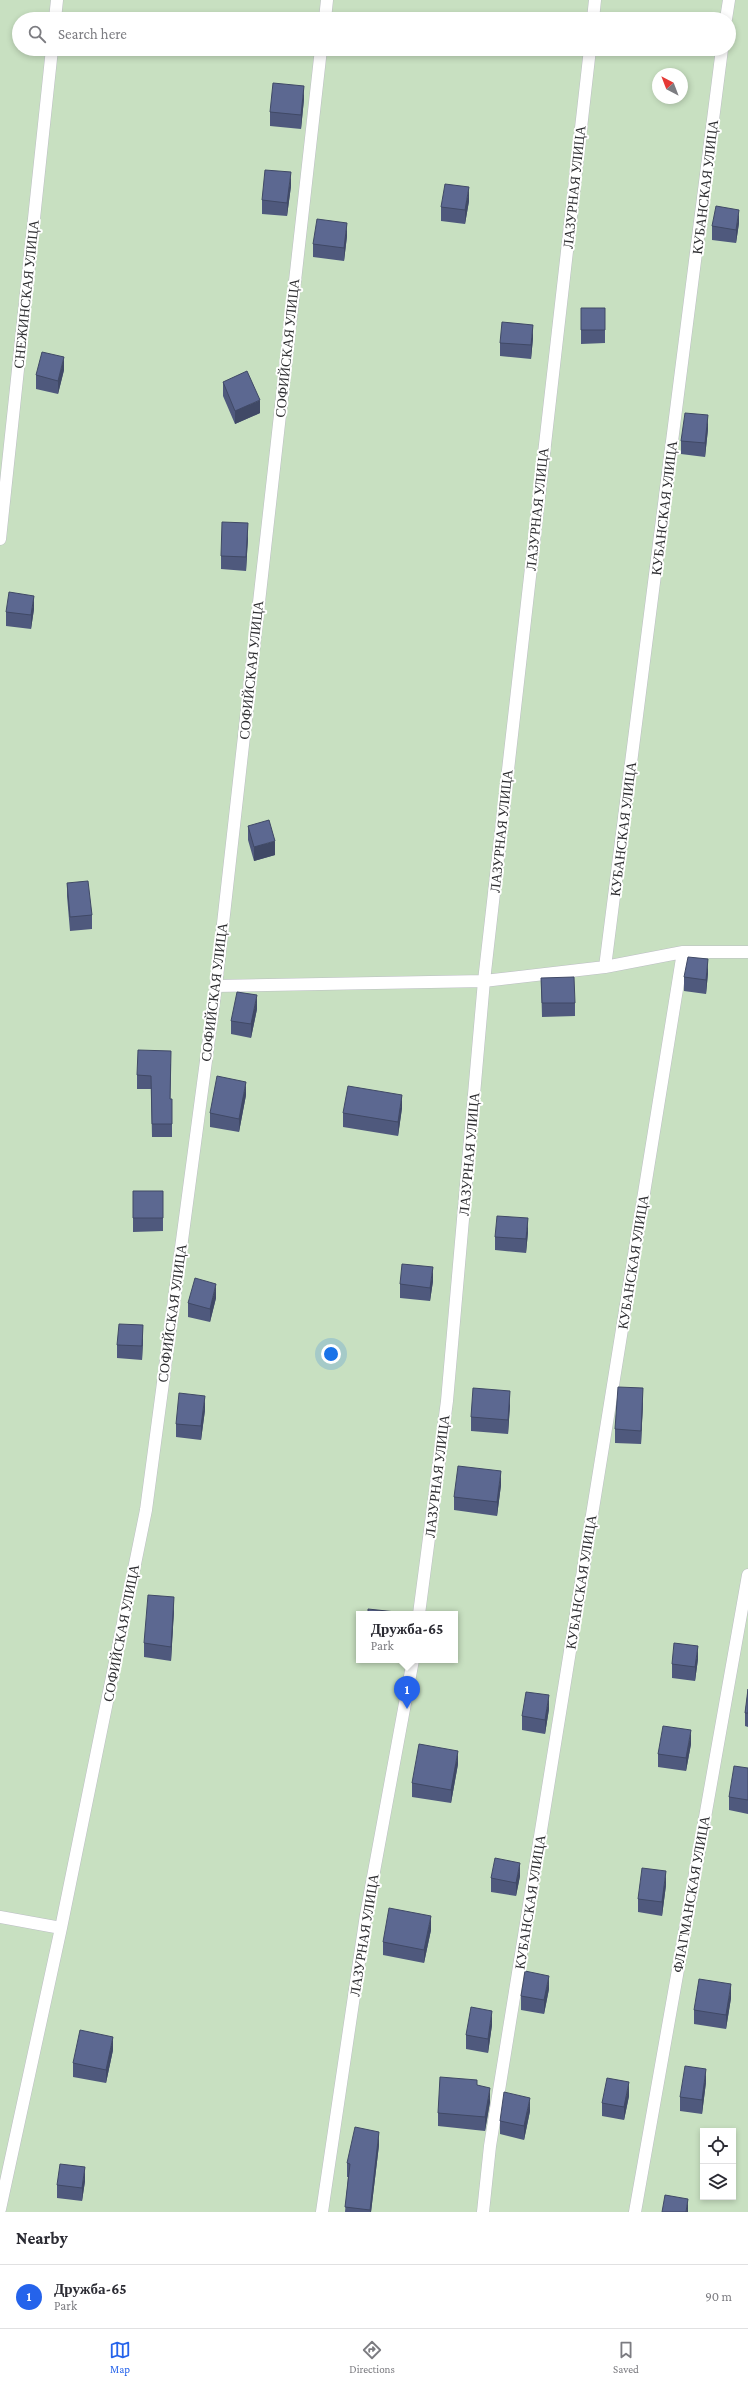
<!DOCTYPE html>
<meta charset="utf-8">
<style>
:root{--surface:#fff;--page:#f2f2f3;--text:#2b2b33;--muted:#7c7c81;--line:#e1e1e2;--accent:#2563eb}
body{margin:0;font-family:"Crimson Pro",serif;background:var(--page);color:var(--text)}
.controls{position:absolute;right:12px;bottom:12px;display:grid;overflow:hidden;border-radius:0px;box-shadow:0 2px 6px #0003}
.controls button{width:36px;height:36px;display:grid;place-items:center;padding:0;border:0;border-bottom:1px solid var(--line);background:var(--surface);color:var(--text);font:20px sans-serif}
.compass{position:absolute;left:652px;top:68px;width:36px;height:36px;border-radius:50%;background:var(--surface);box-shadow:0 2px 6px #0003;rotate:318deg}
.you{position:absolute;left:331px;top:1354px;width:14px;height:14px;margin:-10px;border:3px solid #fff;border-radius:50%;background:#1a73e8;box-shadow:0 0 0 6px #1a73e833}
.badge{display:grid;place-items:center;width:26px;height:26px;border-radius:50%;background:var(--accent);color:#fff;font-size:13px;font-weight:700}
.pin{position:absolute;translate:-50% -33px;filter:drop-shadow(0 1px 2px #0008)}
.pin::after{content:'';position:absolute;top:21px;width:14px;height:12px;background:inherit;clip-path:polygon(0 0,100% 0,50% 100%)}
.popup{position:absolute;left:356px;top:1611px;width:102px;height:52px;box-sizing:border-box;display:grid;place-content:center;border-radius:0px;background:var(--surface);filter:drop-shadow(0 1px 3px #0005);font-size:13px;white-space:nowrap;color:var(--muted)}
.popup b{font-size:15px;color:var(--text)}
.popup::after{content:'';position:absolute;left:50%;top:100%;margin-left:-8px;border:8px solid transparent;border-top-color:var(--surface)}
.list{margin:0;padding:0;list-style:none}
h2{display:flex;justify-content:space-between;align-items:center;height:52px;margin:0;padding:0 16px;font-size:17px}
h2 small{font-size:13px;font-weight:400;color:var(--muted)}
.list li{display:grid;grid-template-columns:26px 1fr auto;gap:12px;align-items:center;box-sizing:border-box;height:64px;padding:0 16px;border-top:1px solid var(--line)}
.list b{display:block;font-size:15px;white-space:nowrap}
.list p{margin:0;font-size:13px;white-space:nowrap;color:var(--muted)}
.list em{font-size:13px;font-style:normal;color:var(--muted)}
.icon{flex:none;width:22px;height:22px;fill:none;stroke:currentColor;stroke-width:2;stroke-linecap:round;stroke-linejoin:round}
.map{position:relative;flex:none;width:748px;height:2212px;overflow:hidden}
.search{position:absolute;background:var(--surface);box-shadow:0 2px 6px #0003;left:12px;right:12px;top:12px;height:44px;display:flex;align-items:center;gap:10px;box-sizing:border-box;padding:0 14px;border-radius:22px;color:var(--muted);font-size:15px}
.sheet{height:116px;background:var(--surface)}
nav{display:flex;justify-content:space-around;align-items:center;box-sizing:border-box;height:56px;border-top:1px solid var(--line);background:var(--surface);font-size:11px;color:var(--muted)}
nav a{display:grid;justify-items:center;gap:2px}
nav .on{color:var(--accent)}
.map>svg:first-child{display:block}
.green{fill:#c8e0c1;fill-rule:evenodd}
.lines{fill:none;stroke-linecap:round;stroke-linejoin:round}
.service-casing{stroke:#bcbec4;stroke-width:13}
.service{stroke:#fff;stroke-width:12}
.wall{fill:#4f597d}
.shaded-wall{fill:#404966}
.building{fill:#5c6891;stroke:#404966}
.labels{text-anchor:middle;stroke-width:4;stroke-linejoin:round;paint-order:stroke}
.street-label{font-size:14px;fill:#2e2e31;stroke:#fff}
</style>
<div class="map">
<svg width="748" height="2212" viewBox="0 0 748 2212">
<rect width="100%" height="100%" fill="#f0f2f8"/>
<path class="green" d="M 0,0 L 748,0 L 748,2212 L 0,2212 ZM 19,19 L 729,19 L 729,49 L 19,49 ZM 658,74 L 682,74 L 682,98 L 658,98 ZM 359,1614 L 455,1614 L 455,1660 L 359,1660 ZM 703,2131 L 733,2131 L 733,2197 L 703,2197 Z"/>
<g class="lines">
<defs>
<path id="service" d="M 55,19 L 57,0
M 325,19 L 327,0
M 593,19 L 595,0
M 726,19 L 729,0
M 0,539 L 52,49
M 605,967 L 722,49
M 216,986 L 484,981 L 605,967 L 683,952 L 748,952
M 419,1614 L 447,1401 L 484,981 L 590,49
M 0,1917 L 61,1928
M 0,2209 L 61,1928 L 146,1510 L 216,986 L 321,49
M 322,2212 L 366,1915 L 413,1660
M 483,2212 L 490,2146 L 683,952
M 635,2212 L 748,1575"/>
</defs>
<use href="#service" class="service-casing"/>
<use href="#service" class="service"/>
</g>
<path class="wall" d="M 304,99 L 301,129 L 270,126 L 270,112 Z
M 291,186 L 287,216 L 262,214 L 262,200 Z
M 469,201 L 465,224 L 441,221 L 441,207 Z
M 739,223 L 736,243 L 712,240 L 712,226 Z
M 347,236 L 344,261 L 313,257 L 313,244 Z
M 581,308 L 605,330 L 605,343 L 581,344 Z
M 533,338 L 531,359 L 500,356 L 500,343 Z
M 64,370 L 58,394 L 36,389 L 36,375 Z
M 223,382 L 260,413 L 235,424 L 223,396 Z
M 708,429 L 705,457 L 681,454 L 681,441 Z
M 248,537 L 246,571 L 221,569 L 221,556 Z
M 34,609 L 31,629 L 6,626 L 6,612 Z
M 248,826 L 275,855 L 254,861 L 248,840 Z
M 67,883 L 92,915 L 92,929 L 70,931 L 67,896 Z
M 708,973 L 706,994 L 684,991 L 684,977 Z
M 541,978 L 575,1003 L 575,1016 L 542,1017 Z
M 257,1009 L 251,1038 L 231,1034 L 231,1021 Z
M 171,1064 L 170,1099 L 172,1099 L 172,1137 L 152,1137 L 151,1089 L 137,1089 L 137,1075 Z
M 246,1095 L 239,1132 L 210,1127 L 210,1113 Z
M 402,1108 L 398,1136 L 343,1127 L 343,1113 Z
M 133,1191 L 163,1191 L 163,1231 L 133,1232 Z
M 528,1232 L 526,1253 L 495,1250 L 495,1237 Z
M 433,1281 L 430,1301 L 400,1298 L 400,1284 Z
M 216,1298 L 210,1322 L 188,1317 L 188,1303 Z
M 143,1339 L 142,1360 L 117,1358 L 117,1345 Z
M 643,1402 L 641,1444 L 615,1443 L 615,1429 Z
M 510,1405 L 508,1434 L 471,1431 L 471,1417 Z
M 205,1410 L 201,1440 L 176,1437 L 176,1424 Z
M 501,1485 L 497,1516 L 454,1510 L 454,1497 Z
M 174,1610 L 171,1661 L 144,1657 L 144,1643 Z
M 698,1659 L 695,1681 L 672,1678 L 672,1664 Z
M 748,1689 L 748,1727 L 745,1726 L 745,1713 Z
M 549,1709 L 545,1734 L 522,1730 L 522,1716 Z
M 691,1744 L 686,1771 L 658,1767 L 658,1754 Z
M 458,1764 L 451,1803 L 412,1797 L 412,1783 Z
M 748,1768 L 748,1814 L 729,1810 L 729,1797 Z
M 520,1876 L 516,1896 L 491,1892 L 491,1878 Z
M 666,1885 L 662,1916 L 638,1912 L 638,1899 Z
M 431,1930 L 424,1963 L 383,1955 L 383,1942 Z
M 549,1989 L 544,2014 L 521,2010 L 521,1996 Z
M 731,1998 L 726,2029 L 694,2024 L 694,2010 Z
M 492,2025 L 488,2053 L 466,2049 L 466,2035 Z
M 113,2050 L 106,2083 L 73,2077 L 73,2063 Z
M 706,2082 L 702,2114 L 680,2111 L 680,2097 Z
M 477,2085 L 490,2102 L 485,2131 L 438,2126 L 438,2113 Z
M 629,2096 L 624,2120 L 602,2116 L 602,2103 Z
M 530,2111 L 524,2140 L 500,2134 L 500,2121 Z
M 379,2145 L 371,2212 L 345,2212 L 348,2177 L 347,2177 L 347,2163 Z
M 85,2181 L 82,2201 L 57,2198 L 57,2185 Z"/>
<path class="shaded-wall" d="M 304,86 L 304,99 L 301,129 L 301,115 Z
M 291,172 L 291,186 L 287,216 L 287,203 Z
M 469,187 L 469,201 L 465,224 L 465,210 Z
M 739,210 L 739,223 L 736,243 L 736,230 Z
M 347,223 L 347,236 L 344,261 L 344,248 Z
M 533,325 L 533,338 L 531,359 L 531,345 Z
M 64,357 L 64,370 L 58,394 L 58,381 Z
M 260,400 L 260,413 L 235,424 L 235,411 Z
M 708,415 L 708,429 L 705,457 L 705,443 Z
M 248,523 L 248,537 L 246,571 L 246,557 Z
M 34,596 L 34,609 L 31,629 L 31,615 Z
M 275,841 L 275,855 L 254,861 L 254,847 Z
M 708,959 L 708,973 L 706,994 L 706,980 Z
M 257,995 L 257,1009 L 251,1038 L 251,1024 Z
M 171,1051 L 171,1064 L 170,1113 L 170,1099 Z
M 246,1082 L 246,1095 L 239,1132 L 239,1119 Z
M 402,1095 L 402,1108 L 398,1136 L 398,1122 Z
M 528,1218 L 528,1232 L 526,1253 L 526,1239 Z
M 433,1267 L 433,1281 L 430,1301 L 430,1288 Z
M 216,1284 L 216,1298 L 210,1322 L 210,1309 Z
M 143,1325 L 143,1339 L 142,1360 L 142,1346 Z
M 643,1388 L 643,1402 L 641,1444 L 641,1431 Z
M 510,1391 L 510,1405 L 508,1434 L 508,1420 Z
M 205,1396 L 205,1410 L 201,1440 L 201,1426 Z
M 501,1471 L 501,1485 L 497,1516 L 497,1502 Z
M 174,1597 L 174,1610 L 171,1661 L 171,1647 Z
M 698,1646 L 698,1659 L 695,1681 L 695,1667 Z
M 549,1695 L 549,1709 L 545,1734 L 545,1720 Z
M 691,1730 L 691,1744 L 686,1771 L 686,1758 Z
M 458,1751 L 458,1764 L 451,1803 L 451,1790 Z
M 520,1863 L 520,1876 L 516,1896 L 516,1883 Z
M 666,1871 L 666,1885 L 662,1916 L 662,1902 Z
M 431,1916 L 431,1930 L 424,1963 L 424,1950 Z
M 549,1976 L 549,1989 L 544,2014 L 544,2000 Z
M 731,1984 L 731,1998 L 726,2029 L 726,2015 Z
M 492,2011 L 492,2025 L 488,2053 L 488,2039 Z
M 113,2037 L 113,2050 L 106,2083 L 106,2070 Z
M 706,2069 L 706,2082 L 702,2114 L 702,2100 Z
M 629,2082 L 629,2096 L 624,2120 L 624,2107 Z
M 490,2088 L 490,2102 L 485,2131 L 485,2117 Z
M 530,2098 L 530,2111 L 524,2140 L 524,2126 Z
M 379,2132 L 379,2145 L 371,2212 L 370,2212 Z
M 85,2167 L 85,2181 L 82,2201 L 82,2188 Z
M 688,2199 L 688,2212 L 686,2212 Z"/>
<path class="building" d="M 273,83 L 304,86 L 301,115 L 270,112 Z
M 265,170 L 291,172 L 287,203 L 262,200 Z
M 445,184 L 469,187 L 465,210 L 441,207 Z
M 716,206 L 739,210 L 736,230 L 712,226 Z
M 317,219 L 347,223 L 344,248 L 313,244 Z
M 581,308 L 605,308 L 605,330 L 581,330 Z
M 502,322 L 533,325 L 531,345 L 500,343 Z
M 42,352 L 64,357 L 58,381 L 36,375 Z
M 247,371 L 260,400 L 235,411 L 223,382 Z
M 685,413 L 708,415 L 705,443 L 681,441 Z
M 222,522 L 248,523 L 246,557 L 221,556 Z
M 9,592 L 34,596 L 31,615 L 6,612 Z
M 269,820 L 275,841 L 254,847 L 248,826 Z
M 88,881 L 92,915 L 70,917 L 67,883 Z
M 688,957 L 708,959 L 706,980 L 684,977 Z
M 574,977 L 575,1003 L 542,1003 L 541,978 Z
M 237,992 L 257,995 L 251,1024 L 231,1021 Z
M 138,1050 L 171,1051 L 170,1099 L 172,1099 L 172,1124 L 152,1124 L 151,1076 L 137,1075 Z
M 217,1076 L 246,1082 L 239,1119 L 210,1113 Z
M 348,1086 L 402,1095 L 398,1122 L 343,1113 Z
M 133,1191 L 163,1191 L 163,1218 L 133,1218 Z
M 497,1216 L 528,1218 L 526,1239 L 495,1237 Z
M 402,1264 L 433,1267 L 430,1288 L 400,1284 Z
M 195,1278 L 216,1284 L 210,1309 L 188,1303 Z
M 119,1324 L 143,1325 L 142,1346 L 117,1345 Z
M 618,1387 L 643,1388 L 641,1431 L 615,1429 Z
M 473,1388 L 510,1391 L 508,1420 L 471,1417 Z
M 179,1393 L 205,1396 L 201,1426 L 176,1424 Z
M 458,1466 L 501,1471 L 497,1502 L 454,1497 Z
M 148,1595 L 174,1597 L 171,1647 L 144,1643 Z
M 368,1609 L 396,1612 L 396,1614 L 368,1614 Z
M 674,1643 L 698,1646 L 695,1667 L 672,1664 Z
M 748,1689 L 748,1713 L 745,1713 Z
M 526,1692 L 549,1695 L 545,1720 L 522,1716 Z
M 663,1726 L 691,1730 L 686,1758 L 658,1754 Z
M 419,1744 L 458,1751 L 451,1790 L 412,1783 Z
M 734,1766 L 748,1768 L 748,1800 L 729,1797 Z
M 495,1858 L 520,1863 L 516,1883 L 491,1878 Z
M 642,1868 L 666,1871 L 662,1902 L 638,1899 Z
M 389,1908 L 431,1916 L 424,1950 L 383,1942 Z
M 525,1971 L 549,1976 L 544,2000 L 521,1996 Z
M 699,1979 L 731,1984 L 726,2015 L 694,2010 Z
M 471,2007 L 492,2011 L 488,2039 L 466,2035 Z
M 80,2030 L 113,2037 L 106,2070 L 73,2063 Z
M 685,2066 L 706,2069 L 702,2100 L 680,2097 Z
M 440,2077 L 477,2080 L 477,2085 L 490,2088 L 485,2117 L 438,2113 Z
M 607,2078 L 629,2082 L 624,2107 L 602,2103 Z
M 504,2092 L 530,2098 L 524,2126 L 500,2121 Z
M 355,2127 L 379,2132 L 370,2210 L 345,2207 L 350,2164 L 347,2163 Z
M 60,2164 L 85,2167 L 82,2188 L 57,2185 Z
M 665,2195 L 688,2199 L 686,2212 L 662,2212 Z"/>
<g class="labels">
<g class="street-label">
<text transform="translate(574 187) rotate(-84)" y="5">ЛАЗУРНАЯ УЛИЦА</text>
<text transform="translate(705 187) rotate(-83)" y="5">КУБАНСКАЯ УЛИЦА</text>
<text transform="translate(26 294) rotate(-84)" y="5">СНЕЖИНСКАЯ УЛИЦА</text>
<text transform="translate(287 348) rotate(-84)" y="5">СОФИЙСКАЯ УЛИЦА</text>
<text transform="translate(664 508) rotate(-83)" y="5">КУБАНСКАЯ УЛИЦА</text>
<text transform="translate(537 509) rotate(-84)" y="5">ЛАЗУРНАЯ УЛИЦА</text>
<text transform="translate(251 670) rotate(-84)" y="5">СОФИЙСКАЯ УЛИЦА</text>
<text transform="translate(623 829) rotate(-83)" y="5">КУБАНСКАЯ УЛИЦА</text>
<text transform="translate(501 831) rotate(-84)" y="5">ЛАЗУРНАЯ УЛИЦА</text>
<text transform="translate(214 992) rotate(-83)" y="5">СОФИЙСКАЯ УЛИЦА</text>
<text transform="translate(469 1154) rotate(-85)" y="5">ЛАЗУРНАЯ УЛИЦА</text>
<text transform="translate(633 1262) rotate(-81)" y="5">КУБАНСКАЯ УЛИЦА</text>
<text transform="translate(172 1313) rotate(-82)" y="5">СОФИЙСКАЯ УЛИЦА</text>
<text transform="translate(437 1476) rotate(-83)" y="5">ЛАЗУРНАЯ УЛИЦА</text>
<text transform="translate(581 1582) rotate(-81)" y="5">КУБАНСКАЯ УЛИЦА</text>
<text transform="translate(121 1633) rotate(-79)" y="5">СОФИЙСКАЯ УЛИЦА</text>
<text transform="translate(691 1894) rotate(-80)" y="5">ФЛАГМАНСКАЯ УЛИЦА</text>
<text transform="translate(530 1902) rotate(-81)" y="5">КУБАНСКАЯ УЛИЦА</text>
<text transform="translate(364 1935) rotate(-81)" y="5">ЛАЗУРНАЯ УЛИЦА</text>
</g>
</g>
</svg>
<div class="controls">
<button><svg class="icon" aria-label="locate" viewBox="0 0 24 24"><circle cx="12" cy="12" r="6"/><path d="M12 2v4M12 18v4M2 12h4M18 12h4"/></svg></button>
<button><svg class="icon" aria-label="layers" viewBox="0 0 24 24"><path d="M12 4l9 5-9 5-9-5zM3 14l9 5 9-5"/></svg></button>
</div>
<svg class="compass" viewBox="-18 -18 36 36"><path d="M0-13l5 13h-10z" fill="#e53935"/><path d="M0 13l5-13h-10z" fill="#7c7c81"/></svg>
<div class="you"></div>
<div class="pin badge" style="left:407px;top:1709px">1</div>
<div class="popup"><b>Дружба-65</b>Park</div>
<div class="search"><svg class="icon" aria-label="search" viewBox="0 0 24 24"><circle cx="10" cy="10" r="6"/><path d="M15 15l6 6"/></svg>Search here</div>
</div>
<section class="sheet">
<h2>Nearby<small></small></h2>
<ul class="list">
<li><span class="badge">1</span><div><b>Дружба-65</b><p>Park</p></div><em>90 m</em></li>
</ul>
</section>
<nav>
<a class="on"><svg class="icon" aria-label="map" viewBox="0 0 24 24"><path d="M3 6l6-2 6 2 6-2v14l-6 2-6-2-6 2zM9 4v14M15 6v14"/></svg>Map</a>
<a><svg class="icon" aria-label="directions" viewBox="0 0 24 24"><path d="M12 3l9 9-9 9-9-9zM9 14v-3h6M13 9l2 2-2 2"/></svg>Directions</a>
<a><svg class="icon" aria-label="saved" viewBox="0 0 24 24"><path d="M7 4h10v16l-5-4-5 4z"/></svg>Saved</a>
</nav>
